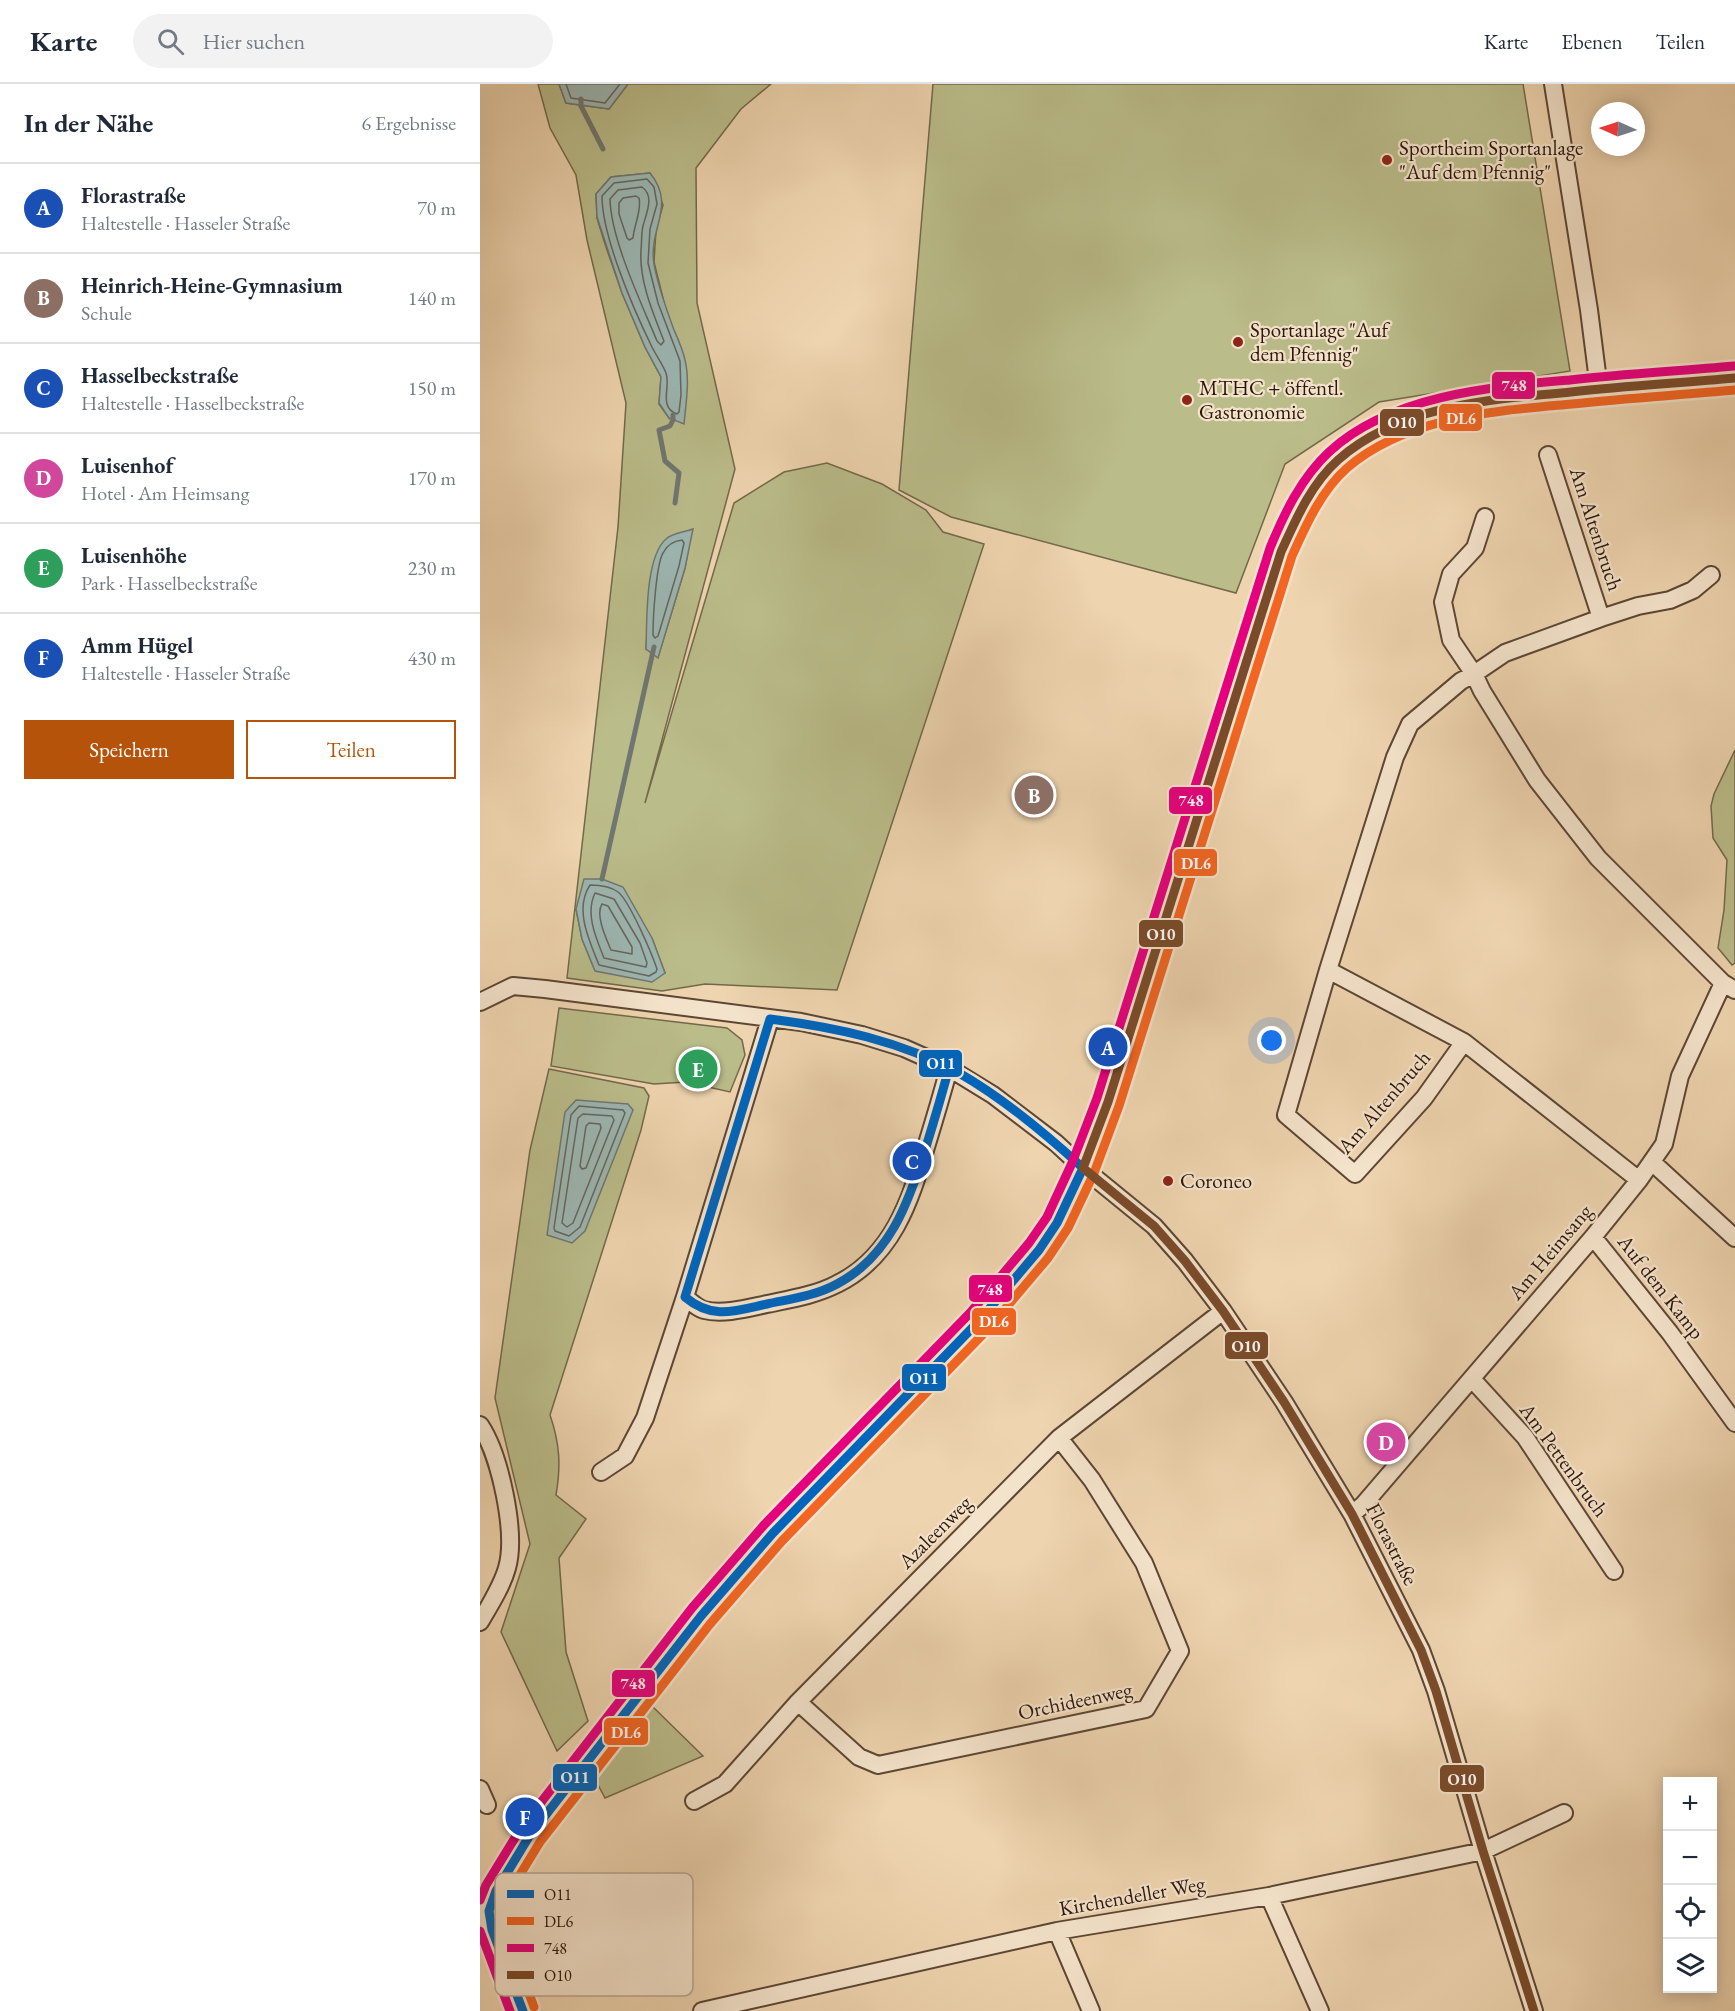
<!DOCTYPE html>
<html lang="de">
<meta charset="utf-8">
<style>
:root{--surface:#fff;--page:#f2f2f3;--text:#1f2937;--muted:#747a83;--line:#e0e1e3;--accent:#b45309}
body{margin:0;font-family:"EB Garamond",serif;background:var(--page);color:var(--text)}
.controls{position:absolute;right:18px;bottom:18px;display:grid;overflow:hidden;border-radius:0px;box-shadow:0 3px 15px #0003}
.controls button{width:54px;height:54px;display:grid;place-items:center;padding:0;border:0;border-bottom:2px solid var(--line);background:var(--surface);color:var(--text);font:30px sans-serif}
.compass{position:absolute;left:1111px;top:18px;width:54px;height:54px;border-radius:50%;background:var(--surface);box-shadow:0 3px 15px #0003;rotate:273deg}
.you{position:absolute;left:792px;top:957px;width:21px;height:21px;margin:-15px;border:4px solid #fff;border-radius:50%;background:#1a73e8;box-shadow:0 0 0 9px #1a73e833}
.badge{display:grid;place-items:center;width:39px;height:39px;border-radius:50%;background:var(--accent);color:#fff;font-size:20px;font-weight:700}
.pin{position:absolute;translate:-50% -50%;border:3px solid #fff;box-shadow:0 2px 6px #0006}
.list{margin:0;padding:0;list-style:none}
h2{display:flex;justify-content:space-between;align-items:center;height:78px;margin:0;padding:0 24px;font-size:26px}
h2 small{font-size:20px;font-weight:400;color:var(--muted)}
.list li{display:grid;grid-template-columns:39px 1fr auto;gap:18px;align-items:center;box-sizing:border-box;height:90px;padding:0 24px;border-top:2px solid var(--line)}
.list b{display:block;font-size:22px;white-space:nowrap}
.list p{margin:0;font-size:20px;white-space:nowrap;color:var(--muted)}
.list em{font-size:20px;font-style:normal;color:var(--muted)}
.actions{display:flex;gap:12px;padding:18px 24px}
.actions a{flex:1;padding:14px 0;border:2px solid var(--accent);border-radius:0px;text-align:center;font-size:21px;color:var(--accent)}
.actions .main{background:var(--accent);color:#fff}
.icon{flex:none;width:33px;height:33px;fill:none;stroke:currentColor;stroke-width:2;stroke-linecap:round;stroke-linejoin:round}
.map{position:relative;flex:none;width:1255px;height:1927px;overflow:hidden}
header{display:flex;align-items:center;gap:36px;box-sizing:border-box;height:84px;padding:0 30px;background:var(--surface);border-bottom:2px solid var(--line)}
header strong{font-size:28px}
nav{display:flex;gap:33px;margin-inline-start:auto;font-size:21px}
.search{width:420px;height:54px;background:var(--page);display:flex;align-items:center;gap:15px;box-sizing:border-box;padding:0 21px;border-radius:33px;color:var(--muted);font-size:22px}
main{display:flex}
aside{flex:1;background:var(--surface)}
.map>svg:first-child{display:block}
.green{fill:#babc8a;stroke:#73694a;stroke-width:1.5;fill-rule:evenodd}
.water{fill:#9cb7b3;stroke:#6f7770;stroke-width:1.5}
.lines{fill:none;stroke-linecap:round;stroke-linejoin:round}
.shore{stroke:#64665f;stroke-width:1.5}
.stream{stroke:#6f7770;stroke-width:5}
.minor-casing{stroke:#5c4634;stroke-width:20}
.secondary-casing{stroke:#2c160b;stroke-width:27}
.minor{stroke:#f4e3cb;stroke-width:16}
.secondary{stroke:#f4e3cb;stroke-width:24}
.bus-1-casing{stroke:#f4e3cb;stroke-width:14}
.bus-2-casing{stroke:#f4e3cb;stroke-width:14}
.bus-3-casing{stroke:#f4e3cb;stroke-width:14}
.bus-4-casing{stroke:#f4e3cb;stroke-width:14}
.bus-1{stroke:#0065bd;stroke-width:9}
.bus-2{stroke:#f26522;stroke-width:9}
.bus-3{stroke:#e5007d;stroke-width:9}
.bus-4{stroke:#7a4b2a;stroke-width:9}
.poi-dot{fill:#8f2418;stroke:#f4e3cb;stroke-width:2}
.labels{text-anchor:middle;stroke-width:4.5;stroke-linejoin:round;paint-order:stroke}
.poi-label{font-size:21px;fill:#2c160b;stroke:#f4e3cb;text-anchor:start}
.street-label{font-size:21px;fill:#2c160b;stroke:#f4e3cb}
.key{fill:#f4e3cb;stroke:#b8a691;stroke-width:1.5}
.key-label{font-size:16px;fill:#2c160b}
.line-badge{stroke:#f4e3cb;stroke-width:2}
.badge-label{font-size:16px;text-anchor:middle;font-weight:bold;fill:#fff}
</style>
<header>
<strong>Karte</strong>
<div class="search"><svg class="icon" aria-label="search" viewBox="0 0 24 24"><circle cx="10" cy="10" r="6"/><path d="M15 15l6 6"/></svg>Hier suchen</div>
<nav><a>Karte</a><a>Ebenen</a><a>Teilen</a></nav>
</header>
<main>
<aside>
<h2>In der Nähe<small>6 Ergebnisse</small></h2>
<ul class="list">
<li><span class="badge" style="background:#1a4fb4">A</span><div><b>Florastraße</b><p>Haltestelle · Hasseler Straße</p></div><em>70 m</em></li>
<li><span class="badge" style="background:#8d6e63">B</span><div><b>Heinrich-Heine-Gymnasium</b><p>Schule</p></div><em>140 m</em></li>
<li><span class="badge" style="background:#1a4fb4">C</span><div><b>Hasselbeckstraße</b><p>Haltestelle · Hasselbeckstraße</p></div><em>150 m</em></li>
<li><span class="badge" style="background:#d1479c">D</span><div><b>Luisenhof</b><p>Hotel · Am Heimsang</p></div><em>170 m</em></li>
<li><span class="badge" style="background:#2e9e5b">E</span><div><b>Luisenhöhe</b><p>Park · Hasselbeckstraße</p></div><em>230 m</em></li>
<li><span class="badge" style="background:#1a4fb4">F</span><div><b>Amm Hügel</b><p>Haltestelle · Hasseler Straße</p></div><em>430 m</em></li>
</ul>
<div class="actions"><a class="main">Speichern</a><a>Teilen</a></div>
</aside>
<div class="map">
<svg width="1255" height="1927" viewBox="0 0 1255 1927">
<rect width="100%" height="100%" fill="#eed4af"/>
<filter id="stains"><feTurbulence type="fractalNoise" baseFrequency=".00333" numOctaves="4"/><feColorMatrix values="0 0 0 0 .2 0 0 0 0 .09 0 0 0 0 .02 0 0 0 .5 -.17"/></filter>
<radialGradient id="worn" r=".72"><stop offset=".6" stop-color="#630" stop-opacity="0"/><stop offset="1" stop-color="#630" stop-opacity=".3"/></radialGradient>
<path class="green" d="M 58,0 L 79,0 L 86,19 L 129,25 L 148,0 L 291,0 L 261,25 L 216,84 L 217,219 L 255,385 L 165,719 L 254,419 L 304,388 L 347,379 L 402,400 L 446,426 L 463,448 L 504,460 L 357,906 L 225,900 L 182,907 L 87,894 L 138,443 L 146,319 L 107,156 L 96,91 L 70,44 ZM 170,89 L 183,121 L 176,146 L 174,178 L 184,218 L 189,334 L 179,320 L 181,293 L 165,263 L 142,209 L 125,160 L 117,134 L 116,110 L 131,93 ZM 212,445 L 205,484 L 178,573 L 166,565 L 170,502 ZM 96,825 L 172,854 L 185,889 L 115,886 L 102,855 Z
M 453,0 L 1043,0 L 1090,287 L 899,318 L 805,380 L 756,509 L 471,433 L 419,406 Z
M 1255,666 L 1255,879 L 1252,881 L 1238,864 L 1244,826 L 1247,776 L 1233,754 L 1231,722 L 1234,710 Z
M 79,924 L 247,944 L 262,956 L 265,971 L 250,1008 L 206,998 L 174,1000 L 71,982 Z
M 69,985 L 164,1004 L 169,1012 L 161,1046 L 70,1331 C 80,1360 81,1382 76,1411 L 106,1435 L 79,1474 L 86,1568 L 108,1637 L 77,1667 L 21,1548 L 50,1460 L 15,1314 L 50,1066 Z
M 173,1623 L 223,1672 L 125,1714 L 115,1695 Z"/>
<path class="water" d="M 79,0 L 148,0 L 129,25 L 86,19 Z
M 170,89 C 197,122 168,144 174,180 C 178,203 186,224 194,246 C 198,255 203,266 205,276 C 210,296 206,319 204,340 L 189,334 L 179,319 L 181,293 L 165,263 L 142,209 L 117,133 L 116,110 L 131,93 Z
M 213,445 L 205,484 L 178,574 L 166,565 C 167,537 165,473 186,455 C 192,449 205,448 213,445 Z
M 104,795 L 122,795 L 143,803 L 172,854 L 185,889 L 172,898 L 115,887 L 102,855 L 96,825 Z
M 96,1016 L 148,1020 L 153,1026 L 105,1147 L 92,1159 L 67,1151 L 85,1028 Z"/>
<g class="lines">
<path class="shore" d="M 86,0 L 91,14 L 125,19 L 140,0
M 167,95 L 174,103 L 177,120 L 170,145 L 168,179 L 178,219 L 200,277 L 201,311 L 199,328 L 197,330 C 178,323 191,303 186,289 C 182,279 175,270 171,261 C 153,224 122,152 122,112 L 134,99 Z
M 162,103 C 175,112 166,130 163,142 C 161,150 162,158 161,166 C 159,197 173,229 184,257 L 181,261 L 177,257 C 161,218 131,156 130,115 L 138,106 Z
M 156,112 L 159,114 C 162,126 154,141 153,154 L 149,156 L 147,154 L 139,130 L 139,119 L 143,114 Z
M 202,456 L 204,459 L 199,482 L 178,552 L 175,554 L 173,551 C 173,534 176,481 183,469 C 187,461 193,457 202,456 Z
M 110,801 C 119,801 130,802 138,808 C 149,816 172,870 177,885 L 176,888 L 169,892 L 119,881 C 109,856 94,825 110,801 Z
M 115,809 L 134,815 L 160,859 L 167,879 L 166,883 L 124,874 C 116,854 105,830 115,809 Z
M 122,820 L 128,822 L 152,863 L 152,870 L 131,866 C 126,854 115,831 122,820 Z
M 99,1022 L 143,1026 L 145,1029 L 100,1143 L 89,1152 L 75,1147 L 74,1144 L 91,1031 Z
M 103,1030 L 132,1032 L 134,1036 L 93,1139 L 87,1143 L 82,1139 L 98,1034 Z
M 109,1039 L 120,1040 L 121,1044 L 106,1084 L 102,1085 L 100,1082 L 106,1042 Z"/>
<path class="stream" d="M 101,15 L 101,22 L 123,65
M 193,331 L 193,336 L 190,342 L 179,346 L 185,377 L 199,389 L 195,419
M 122,795 L 174,563"/>
<defs>
<path id="minor" d="M 1073,0 L 1109,226 L 1119,305
M 1068,371 L 1121,534
M 1231,491 L 1213,506 L 1190,516 L 1158,522 L 1121,534 L 1025,569 L 994,590 L 1002,607 L 1057,696 L 1118,774 L 1243,899 L 1255,906
M 848,886 L 984,958 L 944,1014 L 875,1090 L 806,1031 L 848,886 L 915,673 L 930,640 L 981,597 L 994,590 L 971,556 L 963,518 L 971,490 L 995,464 L 1005,433
M 0,918 L 33,902 L 65,905 L 321,938 L 382,951 L 424,964 L 469,984 L 513,1011 L 576,1059 L 603,1084 L 674,1142 L 705,1177 L 743,1227 L 804,1318 L 872,1430 L 941,1566 L 956,1607 L 1003,1767 L 1054,1927
M 984,958 L 1159,1096
M 1172,1078 L 1255,1154
M 1113,1153 L 1190,1249 L 1255,1339
M 205,1213 C 211,1218 217,1224 224,1226 C 243,1231 268,1224 287,1220 C 311,1215 336,1211 357,1200 C 412,1173 430,1118 446,1063 C 454,1037 462,1010 469,984
M 992,1295 L 1045,1353 L 1134,1487
M 0,1341 C 20,1371 37,1449 27,1484 C 22,1502 10,1521 0,1538
M 121,1388 L 145,1372 L 165,1334 L 205,1213 L 290,935
M 872,1430 L 883,1421 L 1113,1153 L 1159,1096 L 1184,1060 L 1200,992 L 1243,899
M 318,1618 L 379,1673 L 398,1681 L 666,1625 L 700,1567 L 664,1479 L 612,1396 L 579,1354
M 0,1705 L 7,1721
M 214,1717 L 245,1700 L 318,1618 L 579,1354 L 743,1227
M 789,1812 L 840,1927
M 577,1847 L 611,1927
M 222,1927 L 577,1847 L 789,1812 L 1003,1767 L 1084,1729"/>
<path id="secondary" d="M 43,1927 L 12,1846 L 9,1827 L 16,1807 L 50,1751 L 221,1532 L 293,1449 L 499,1237 L 559,1166 L 577,1139 L 603,1084 L 628,1018 L 801,468 C 815,436 829,404 855,379 C 863,371 874,364 884,358 C 945,321 1009,317 1077,309 C 1136,303 1196,299 1255,294"/>
</defs>
<use href="#minor" class="minor-casing"/>
<use href="#secondary" class="secondary-casing"/>
<use href="#minor" class="minor"/>
<use href="#secondary" class="secondary"/>
<defs>
<path id="bus-1" d="M 290,935 C 355,943 421,957 479,989 C 521,1013 567,1051 603,1084
M 205,1213 C 232,1236 255,1227 287,1220 C 310,1215 335,1212 357,1200 C 410,1172 429,1118 446,1063 C 454,1037 462,1010 469,984
M 205,1213 L 290,935
M 43,1927 L 12,1846 L 9,1827 L 16,1807 L 50,1751 L 221,1532 L 293,1449 L 499,1237 L 559,1166 L 577,1139 L 603,1084"/>
<path id="bus-2" d="M 54,1923 L 24,1843 L 21,1828 L 27,1812 L 60,1758 L 230,1540 L 302,1457 L 508,1245 L 568,1174 L 588,1144 L 614,1089 L 639,1022 L 812,472 C 826,441 841,407 867,384 C 927,332 1017,327 1092,320 C 1146,314 1201,311 1255,306"/>
<path id="bus-3" d="M 0,1816 L 6,1801 L 41,1744 L 212,1524 L 284,1441 L 490,1229 L 549,1159 L 567,1133 L 592,1079 L 617,1014 L 790,464 C 804,430 821,394 849,368 C 911,311 1011,303 1090,296 C 1145,290 1199,287 1254,282
M 0,1847 L 30,1927"/>
<path id="bus-4" d="M 603,1084 L 628,1018 L 801,468 C 816,435 831,400 858,376 C 920,321 1013,315 1091,308 C 1146,302 1200,299 1255,294
M 603,1084 L 674,1142 L 705,1177 L 743,1227 L 804,1318 L 872,1430 L 941,1566 L 956,1607 L 1003,1767 L 1054,1927"/>
</defs>
<use href="#bus-1" class="bus-1-casing"/>
<use href="#bus-2" class="bus-2-casing"/>
<use href="#bus-3" class="bus-3-casing"/>
<use href="#bus-4" class="bus-4-casing"/>
<use href="#bus-1" class="bus-1"/>
<use href="#bus-2" class="bus-2"/>
<use href="#bus-3" class="bus-3"/>
<use href="#bus-4" class="bus-4"/>
</g>
<g class="poi-dot">
<circle cx="907" cy="76" r="6"/>
<circle cx="758" cy="258" r="6"/>
<circle cx="707" cy="316" r="6"/>
<circle cx="688" cy="1097" r="6"/>
</g>
<g class="labels">
<g class="poi-label">
<text x="919" y="71">Sportheim Sportanlage<tspan x="919" dy="24">"Auf dem Pfennig"</tspan></text>
<text x="770" y="253">Sportanlage "Auf<tspan x="770" dy="24">dem Pfennig"</tspan></text>
<text x="719" y="311">MTHC + öffentl.<tspan x="719" dy="24">Gastronomie</tspan></text>
<text x="700" y="1104">Coroneo</text>
</g>
<g class="street-label">
<text transform="translate(1116 445) rotate(72)" y="7">Am Altenbruch</text>
<text transform="translate(904 1018) rotate(-49)" y="7">Am Altenbruch</text>
<text transform="translate(1070 1168) rotate(-50)" y="7">Am Heimsang</text>
<text transform="translate(1181 1203) rotate(52)" y="7">Auf dem Kamp</text>
<text transform="translate(1084 1376) rotate(54)" y="7">Am Pettenbruch</text>
<text transform="translate(455 1448) rotate(-45)" y="7">Azaleenweg</text>
<text transform="translate(912 1460) rotate(63)" y="7">Florastraße</text>
<text transform="translate(595 1617) rotate(-12)" y="7">Orchideenweg</text>
<text transform="translate(652 1812) rotate(-10)" y="7">Kirchendeller Weg</text>
</g>
</g>
<rect x="15" y="1789" width="198" height="123" rx="9" class="key"/>
<rect x="27" y="1806" width="27" height="8" fill="#0065bd"/>
<rect x="27" y="1833" width="27" height="8" fill="#f26522"/>
<rect x="27" y="1860" width="27" height="8" fill="#e5007d"/>
<rect x="27" y="1887" width="27" height="8" fill="#7a4b2a"/>
<g class="key-label">
<text x="64" y="1816">O11</text>
<text x="64" y="1843">DL6</text>
<text x="64" y="1870">748</text>
<text x="64" y="1897">O10</text>
</g>
<g class="line-badge">
<rect x="1011" y="287" width="45" height="29" rx="6" fill="#e5007d"/>
<rect x="958" y="319" width="45" height="29" rx="6" fill="#f26522"/>
<rect x="899" y="324" width="46" height="29" rx="6" fill="#7a4b2a"/>
<rect x="688" y="702" width="45" height="29" rx="6" fill="#e5007d"/>
<rect x="693" y="764" width="45" height="29" rx="6" fill="#f26522"/>
<rect x="658" y="835" width="46" height="29" rx="6" fill="#7a4b2a"/>
<rect x="438" y="965" width="45" height="29" rx="6" fill="#0065bd"/>
<rect x="488" y="1190" width="45" height="29" rx="6" fill="#e5007d"/>
<rect x="491" y="1223" width="46" height="29" rx="6" fill="#f26522"/>
<rect x="744" y="1247" width="45" height="29" rx="6" fill="#7a4b2a"/>
<rect x="421" y="1279" width="46" height="29" rx="6" fill="#0065bd"/>
<rect x="131" y="1585" width="45" height="29" rx="6" fill="#e5007d"/>
<rect x="123" y="1633" width="46" height="29" rx="6" fill="#f26522"/>
<rect x="72" y="1679" width="46" height="29" rx="6" fill="#0065bd"/>
<rect x="959" y="1680" width="46" height="29" rx="6" fill="#7a4b2a"/>
</g>
<g class="badge-label">
<text x="1034" y="307">748</text>
<text x="981" y="340">DL6</text>
<text x="922" y="344">O10</text>
<text x="711" y="722">748</text>
<text x="716" y="785">DL6</text>
<text x="681" y="856">O10</text>
<text x="461" y="985">O11</text>
<text x="510" y="1211">748</text>
<text x="514" y="1243">DL6</text>
<text x="766" y="1268">O10</text>
<text x="444" y="1300">O11</text>
<text x="153" y="1605">748</text>
<text x="146" y="1654">DL6</text>
<text x="95" y="1699">O11</text>
<text x="982" y="1701">O10</text>
</g>
<rect width="100%" height="100%" filter="url(#stains)"/>
<rect width="100%" height="100%" fill="url(#worn)"/>
</svg>
<div class="controls">
<button>+</button>
<button>−</button>
<button><svg class="icon" aria-label="locate" viewBox="0 0 24 24"><circle cx="12" cy="12" r="6"/><path d="M12 2v4M12 18v4M2 12h4M18 12h4"/></svg></button>
<button><svg class="icon" aria-label="layers" viewBox="0 0 24 24"><path d="M12 4l9 5-9 5-9-5zM3 14l9 5 9-5"/></svg></button>
</div>
<svg class="compass" viewBox="-18 -18 36 36"><path d="M0-13l5 13h-10z" fill="#e53935"/><path d="M0 13l5-13h-10z" fill="#747a83"/></svg>
<div class="you"></div>
<div class="pin badge" style="left:628px;top:963px;background:#1a4fb4">A</div>
<div class="pin badge" style="left:554px;top:711px;background:#8d6e63">B</div>
<div class="pin badge" style="left:432px;top:1077px;background:#1a4fb4">C</div>
<div class="pin badge" style="left:906px;top:1358px;background:#d1479c">D</div>
<div class="pin badge" style="left:218px;top:985px;background:#2e9e5b">E</div>
<div class="pin badge" style="left:45px;top:1733px;background:#1a4fb4">F</div>
</div>
</main>
